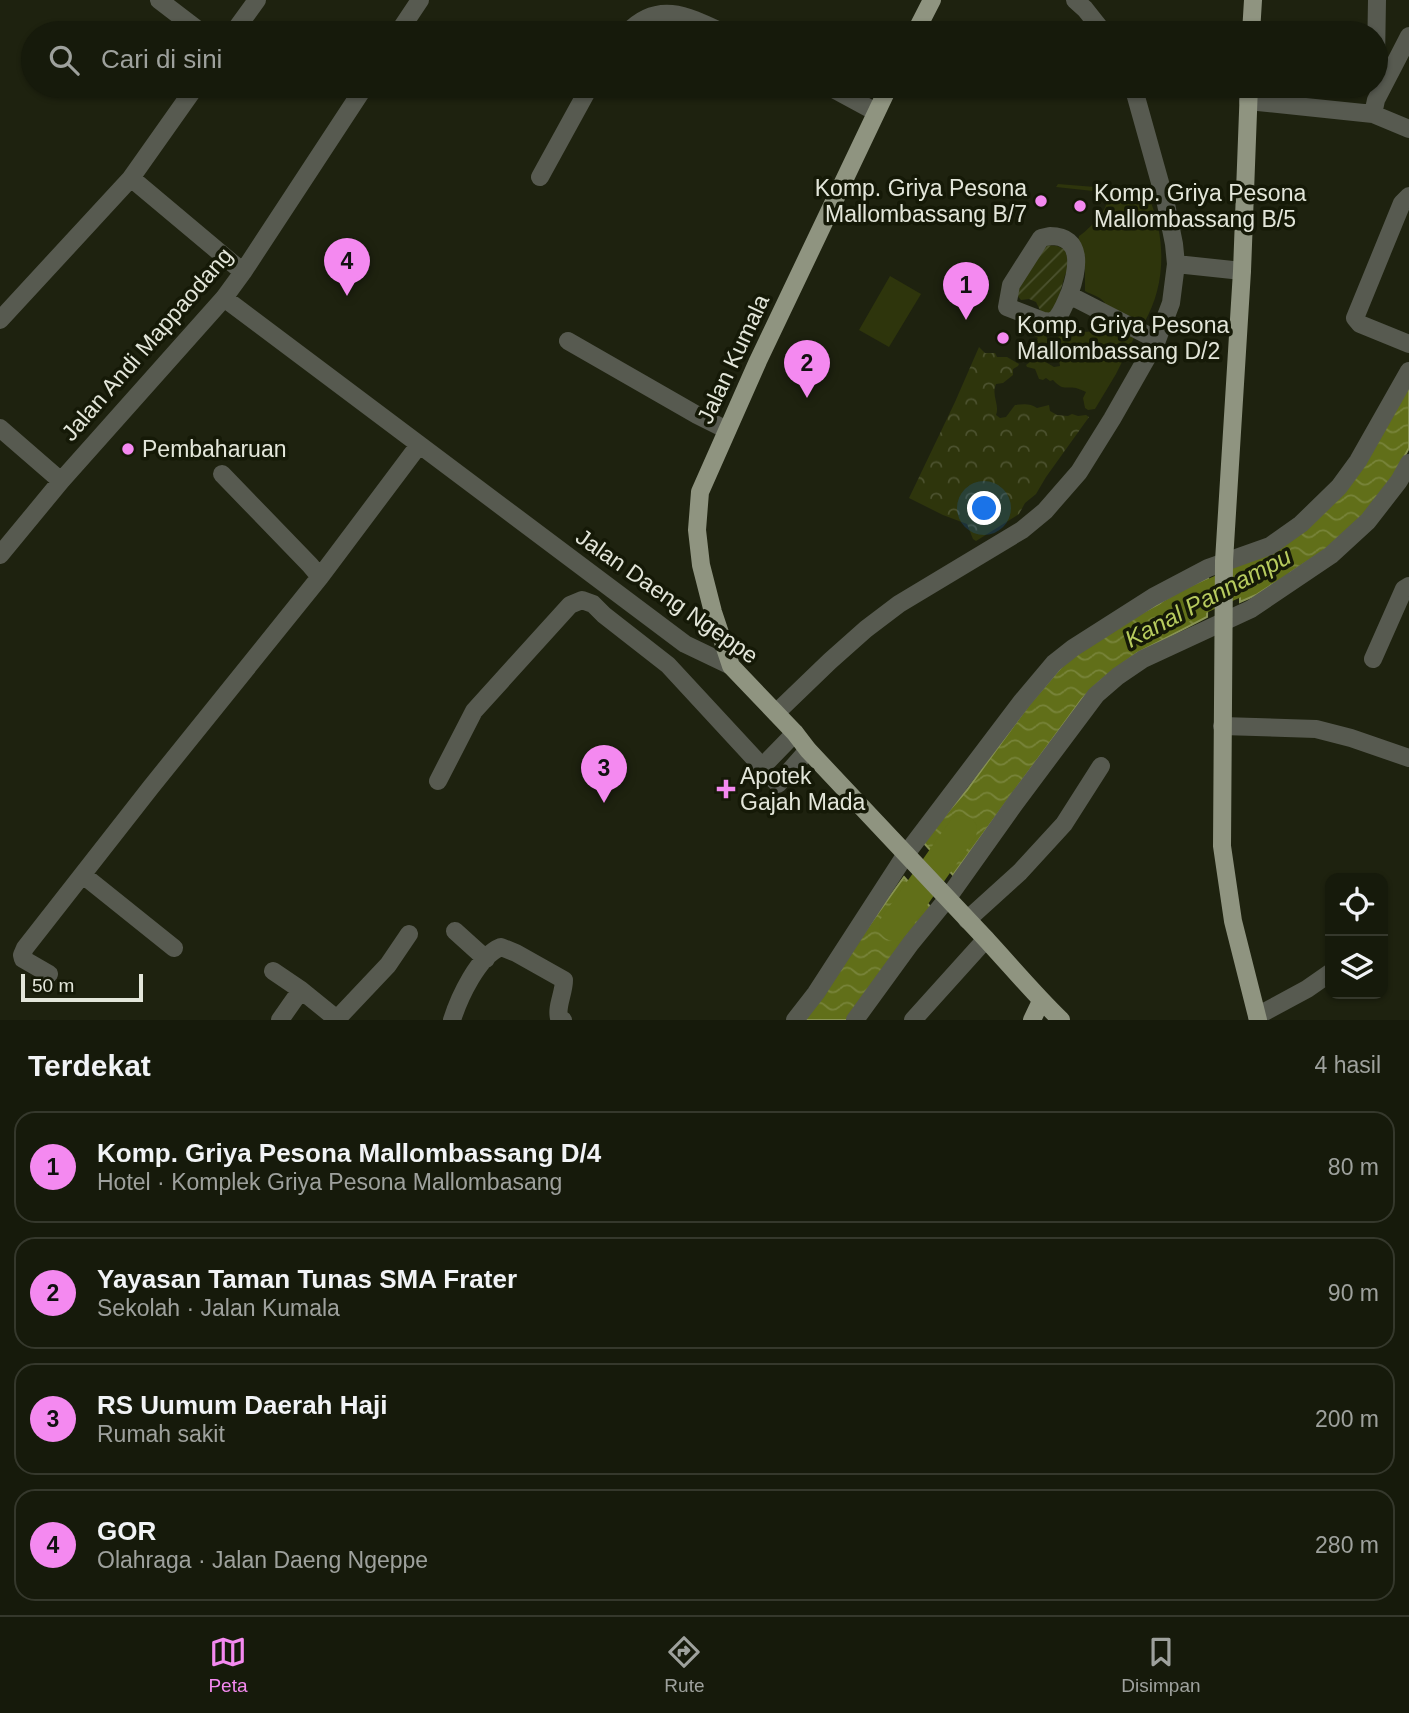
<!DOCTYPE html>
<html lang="id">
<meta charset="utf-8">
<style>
:root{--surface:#161a0b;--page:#232719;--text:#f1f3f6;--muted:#9ea19d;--line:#35382c;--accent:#f489f0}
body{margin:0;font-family:Arial,sans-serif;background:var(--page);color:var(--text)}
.controls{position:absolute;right:21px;bottom:21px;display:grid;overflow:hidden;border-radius:14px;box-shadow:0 2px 5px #0004}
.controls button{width:63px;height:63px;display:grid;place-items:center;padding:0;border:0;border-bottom:2px solid var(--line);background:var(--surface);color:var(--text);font:35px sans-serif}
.scale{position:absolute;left:21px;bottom:18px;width:122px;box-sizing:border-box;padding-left:7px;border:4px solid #e3e6da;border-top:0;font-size:19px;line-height:24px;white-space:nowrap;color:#e3e6da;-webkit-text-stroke:5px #151907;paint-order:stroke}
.you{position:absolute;left:985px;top:509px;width:24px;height:24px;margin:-18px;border:5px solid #fff;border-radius:50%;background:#1a73e8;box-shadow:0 0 0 10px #1a73e833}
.badge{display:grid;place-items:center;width:46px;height:46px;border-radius:50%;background:var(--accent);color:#111;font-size:23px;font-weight:700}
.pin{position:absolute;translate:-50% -58px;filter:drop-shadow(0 2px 4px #0008)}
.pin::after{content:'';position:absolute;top:37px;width:24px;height:21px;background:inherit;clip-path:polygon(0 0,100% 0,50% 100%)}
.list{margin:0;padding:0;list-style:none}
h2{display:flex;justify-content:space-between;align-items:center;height:91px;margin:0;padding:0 28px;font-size:30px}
h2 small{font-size:23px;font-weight:400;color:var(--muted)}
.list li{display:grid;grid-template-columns:46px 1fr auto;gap:21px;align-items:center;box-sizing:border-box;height:112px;margin:0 14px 14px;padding:0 14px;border:2px solid var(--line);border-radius:21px}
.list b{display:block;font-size:26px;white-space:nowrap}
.list p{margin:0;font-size:23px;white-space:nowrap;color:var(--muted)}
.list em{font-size:23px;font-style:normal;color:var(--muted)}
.icon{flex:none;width:38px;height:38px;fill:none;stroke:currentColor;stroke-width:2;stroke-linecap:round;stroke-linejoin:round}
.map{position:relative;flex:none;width:1409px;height:1020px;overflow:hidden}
.search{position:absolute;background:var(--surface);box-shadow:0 2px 5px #0004;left:21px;right:21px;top:21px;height:77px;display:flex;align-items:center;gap:18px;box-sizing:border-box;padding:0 24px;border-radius:38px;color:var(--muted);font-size:26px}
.sheet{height:595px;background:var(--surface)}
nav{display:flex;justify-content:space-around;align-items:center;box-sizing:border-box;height:98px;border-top:2px solid var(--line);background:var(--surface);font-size:19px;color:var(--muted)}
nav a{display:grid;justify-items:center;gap:4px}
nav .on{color:var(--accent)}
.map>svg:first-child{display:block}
.green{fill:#2e350c}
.forest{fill:url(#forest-crowns)}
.garden{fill:url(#garden-furrows)}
.water{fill:url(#water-waves);stroke:#889353;stroke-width:2}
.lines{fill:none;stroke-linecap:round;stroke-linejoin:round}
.river{stroke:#616f19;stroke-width:30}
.minor{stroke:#575a50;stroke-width:18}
.major{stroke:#8f9480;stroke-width:18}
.poi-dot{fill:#f489f0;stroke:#151907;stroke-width:2.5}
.labels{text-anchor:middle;stroke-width:7;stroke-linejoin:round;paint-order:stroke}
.poi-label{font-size:23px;fill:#e3e6da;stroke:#151907;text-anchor:start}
.street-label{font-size:23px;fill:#e3e6da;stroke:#151907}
.water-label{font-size:24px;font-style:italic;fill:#b7cb5e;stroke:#151907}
</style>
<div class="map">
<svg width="1409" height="1020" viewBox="0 0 1409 1020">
<defs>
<pattern id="forest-crowns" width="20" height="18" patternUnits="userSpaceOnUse" patternTransform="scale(1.75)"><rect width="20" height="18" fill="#2e350c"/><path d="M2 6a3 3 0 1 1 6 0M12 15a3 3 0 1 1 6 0" fill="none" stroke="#4c522f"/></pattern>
<pattern id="garden-furrows" width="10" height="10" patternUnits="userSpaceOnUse" patternTransform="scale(1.75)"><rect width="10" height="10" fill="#2e350c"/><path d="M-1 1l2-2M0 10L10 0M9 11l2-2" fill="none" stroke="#4c522f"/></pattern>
<pattern id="water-waves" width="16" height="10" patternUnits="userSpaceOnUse" patternTransform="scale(1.75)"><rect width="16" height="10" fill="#616f19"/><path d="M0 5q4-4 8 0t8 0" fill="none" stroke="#78843a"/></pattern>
</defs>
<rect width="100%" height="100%" fill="#1e220f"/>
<path class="green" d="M 1058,184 L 1095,187 L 1113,200 L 1138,201 L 1150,200 C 1166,240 1166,285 1144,323 L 1140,323 L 1104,308 L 1105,303 C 1100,296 1092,295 1085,291 L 1085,257 L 1078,241 L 1079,236 C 1087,231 1103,215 1106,205 L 1101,199 L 1094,198 L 1093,191 L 1056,187 Z
M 890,276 L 921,294 L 889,347 L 859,330 Z
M 1105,323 L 1117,330 L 1121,335 L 1136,334 L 1116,374 L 1095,409 L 1088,410 L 1085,408 L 1083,398 L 1086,392 C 1083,391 1080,389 1076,388 C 1064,386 1063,391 1053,380 L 1050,381 L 1046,378 L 1043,380 L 1039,379 L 1035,369 L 1027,367 L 1026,365 L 1030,362 L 1033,354 L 1030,353 L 1038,338 L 1033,335 L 1040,330 C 1045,333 1048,336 1047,343 L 1043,345 L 1046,349 L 1044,354 L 1040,353 L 1039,358 L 1054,367 L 1060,366 L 1056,342 L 1065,325 L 1071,331 C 1085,332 1095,334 1105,323 Z"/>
<path class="forest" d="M 979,347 L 985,353 L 995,353 L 997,357 L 1007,357 L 1019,364 L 1018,366 L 1013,369 L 1013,375 L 1003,383 L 996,384 C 991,396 1000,405 996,415 L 1000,418 L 1006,417 L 1015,405 C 1023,404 1030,403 1037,408 L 1049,405 L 1050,411 L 1057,415 L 1068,416 L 1072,414 L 1078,416 L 1086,415 L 1089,417 L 1046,477 L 1036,494 L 1025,503 L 1019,514 L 976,541 L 973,539 L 967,524 L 943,515 L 909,498 L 955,402 Z"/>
<path class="garden" d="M 1045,245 L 1057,246 L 1066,250 L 1069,268 L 1065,275 L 1059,296 L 1059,303 L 1049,314 L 1041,312 L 1036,302 L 1029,299 L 1021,300 L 1016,294 L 1018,287 Z"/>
<path class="water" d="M 1409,378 L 1409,448 L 1390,483 L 1347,536 L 1256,595 L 1240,602 L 1240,563 L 1317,519 Z
M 1208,578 L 1207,617 L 1137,653 L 1099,682 L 1082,699 L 953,875 L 922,841 L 967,790 L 1030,703 L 1063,665 L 1103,633 Z
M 904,877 L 933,910 L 849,1020 L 801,1020 Z"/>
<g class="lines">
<path class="river" d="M 1172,614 L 1189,604 L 1276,565
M 894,926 L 962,830"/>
<path class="minor" d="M 159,0 L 202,33
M 1075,0 L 1085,9 L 1104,33
M 233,33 L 257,0
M 398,33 L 420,0
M 627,33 C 658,0 688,16 724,33
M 1376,59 L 1377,0
M 828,86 L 876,112
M 1248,101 L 1373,114 L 1409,129
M 1373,114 L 1376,100 L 1409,36
M 540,177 L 590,86
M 131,178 L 196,86
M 1409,196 L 1402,203 L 1355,318 L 1360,324 L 1409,344
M 1050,236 C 1084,236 1078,269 1070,292 C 1065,303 1062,314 1053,322 L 1043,321 L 1007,307 L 1011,285 L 1041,238 Z
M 1176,264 L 1242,271
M 1069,295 L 1157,340
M 224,298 L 685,644 L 731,666
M 0,320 L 131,178 L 243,272
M 568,341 L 697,415 L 727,430
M 0,428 L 61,481
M 222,474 L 310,565 L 320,577
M 0,555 L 61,481 L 224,298 L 243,272 L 365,86
M 1373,659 L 1404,589 L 1409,586
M 776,713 L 830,661 L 866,629 L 899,604 L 1022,530 L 1045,511 L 1079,472 L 1112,419 L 1157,340 L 1171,303 L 1176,264 L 1174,244 L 1166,204 L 1133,86
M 1222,726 L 1316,729 L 1351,738 L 1409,758
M 762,767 L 795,733
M 438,781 L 474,711 L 570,605 L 582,600 L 593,604 L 604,615 L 668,665 L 778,784 L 808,750
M 83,875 L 174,948
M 967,920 L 1020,872 L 1064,824 L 1101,766
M 455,931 L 486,959
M 273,971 L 301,990 L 338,1020
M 49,974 L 23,959 L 22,955 L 25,948 L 151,787 L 320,577 L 419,445
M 1257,1016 L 1307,989 L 1330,973
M 337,1019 L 388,965 L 409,934
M 280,1020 L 301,990
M 452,1020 C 459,998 478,956 501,947 L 516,953 L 564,980 C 564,993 556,1007 559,1018 L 563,1020
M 795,1020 L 816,993 L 906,854 L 1022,701 L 1054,663 L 1073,648 L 1153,597 L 1208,568 L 1270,546 L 1301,524 L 1339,487 L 1358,461 L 1409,371
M 855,1020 L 911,943 L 947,899 L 1016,802 L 1096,695 L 1118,676 L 1143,659 L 1251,609 L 1331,555 L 1368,521 L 1399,481 L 1409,463
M 913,1020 L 986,939"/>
<path class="major" d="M 915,33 L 932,0
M 1251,33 L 1253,0
M 889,86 L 758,361 L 700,492 L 697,530 L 701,565 L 713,612 L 731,666 L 795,733 L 808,750 C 867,813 926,875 984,937 C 1010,965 1034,994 1061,1020
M 1249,86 L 1242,271 L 1224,561 L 1222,846 L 1233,921 L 1258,1020
M 1032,1020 L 1041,1001"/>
</g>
<g class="poi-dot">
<circle cx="1041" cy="201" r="7"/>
<circle cx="1080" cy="206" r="7"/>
<circle cx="1003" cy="338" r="7"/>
<circle cx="128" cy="449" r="7"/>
<path d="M722.5 778.5h7v7h7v7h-7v7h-7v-7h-7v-7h7z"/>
</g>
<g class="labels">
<g class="poi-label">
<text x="1027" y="196" text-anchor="end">Komp. Griya Pesona<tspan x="1027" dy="26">Mallombassang B/7</tspan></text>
<text x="1094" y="201">Komp. Griya Pesona<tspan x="1094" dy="26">Mallombassang B/5</tspan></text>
<text x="1017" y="333">Komp. Griya Pesona<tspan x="1017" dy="26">Mallombassang D/2</tspan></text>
<text x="142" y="457">Pembaharuan</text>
<text x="740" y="784">Apotek<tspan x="740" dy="26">Gajah Mada</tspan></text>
</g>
<g class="street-label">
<text transform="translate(147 344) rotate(-49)" y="8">Jalan Andi Mappaodang</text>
<text transform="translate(733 359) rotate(-65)" y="8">Jalan Kumala</text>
<text transform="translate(667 596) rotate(35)" y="8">Jalan Daeng Ngeppe</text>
</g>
<g class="water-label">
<text transform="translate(1208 598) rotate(-28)" y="8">Kanal Pannampu</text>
</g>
</g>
</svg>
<div class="controls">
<button><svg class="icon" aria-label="locate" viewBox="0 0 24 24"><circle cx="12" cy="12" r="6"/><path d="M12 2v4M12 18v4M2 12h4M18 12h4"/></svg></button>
<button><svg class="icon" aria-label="layers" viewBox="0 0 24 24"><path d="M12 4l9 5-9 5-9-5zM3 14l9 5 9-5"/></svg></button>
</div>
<div class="scale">50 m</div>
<div class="you"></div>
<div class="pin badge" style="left:966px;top:320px">1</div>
<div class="pin badge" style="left:807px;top:398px">2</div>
<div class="pin badge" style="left:604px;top:803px">3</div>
<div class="pin badge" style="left:347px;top:296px">4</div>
<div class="search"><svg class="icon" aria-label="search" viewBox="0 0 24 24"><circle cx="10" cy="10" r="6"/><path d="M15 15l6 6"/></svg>Cari di sini</div>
</div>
<section class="sheet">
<h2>Terdekat<small>4 hasil</small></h2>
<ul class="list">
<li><span class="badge">1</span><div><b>Komp. Griya Pesona Mallombassang D/4</b><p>Hotel · Komplek Griya Pesona Mallombasang</p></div><em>80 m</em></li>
<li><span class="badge">2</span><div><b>Yayasan Taman Tunas SMA Frater</b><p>Sekolah · Jalan Kumala</p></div><em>90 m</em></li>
<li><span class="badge">3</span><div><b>RS Uumum Daerah Haji</b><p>Rumah sakit</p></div><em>200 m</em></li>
<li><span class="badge">4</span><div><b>GOR</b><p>Olahraga · Jalan Daeng Ngeppe</p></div><em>280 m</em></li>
</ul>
</section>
<nav>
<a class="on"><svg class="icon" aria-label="map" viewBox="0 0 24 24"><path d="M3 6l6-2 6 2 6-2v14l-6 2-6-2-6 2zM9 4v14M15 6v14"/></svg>Peta</a>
<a><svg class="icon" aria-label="directions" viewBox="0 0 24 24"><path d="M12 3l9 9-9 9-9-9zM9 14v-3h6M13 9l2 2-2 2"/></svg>Rute</a>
<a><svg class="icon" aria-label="saved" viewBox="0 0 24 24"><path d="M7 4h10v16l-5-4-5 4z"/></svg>Disimpan</a>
</nav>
